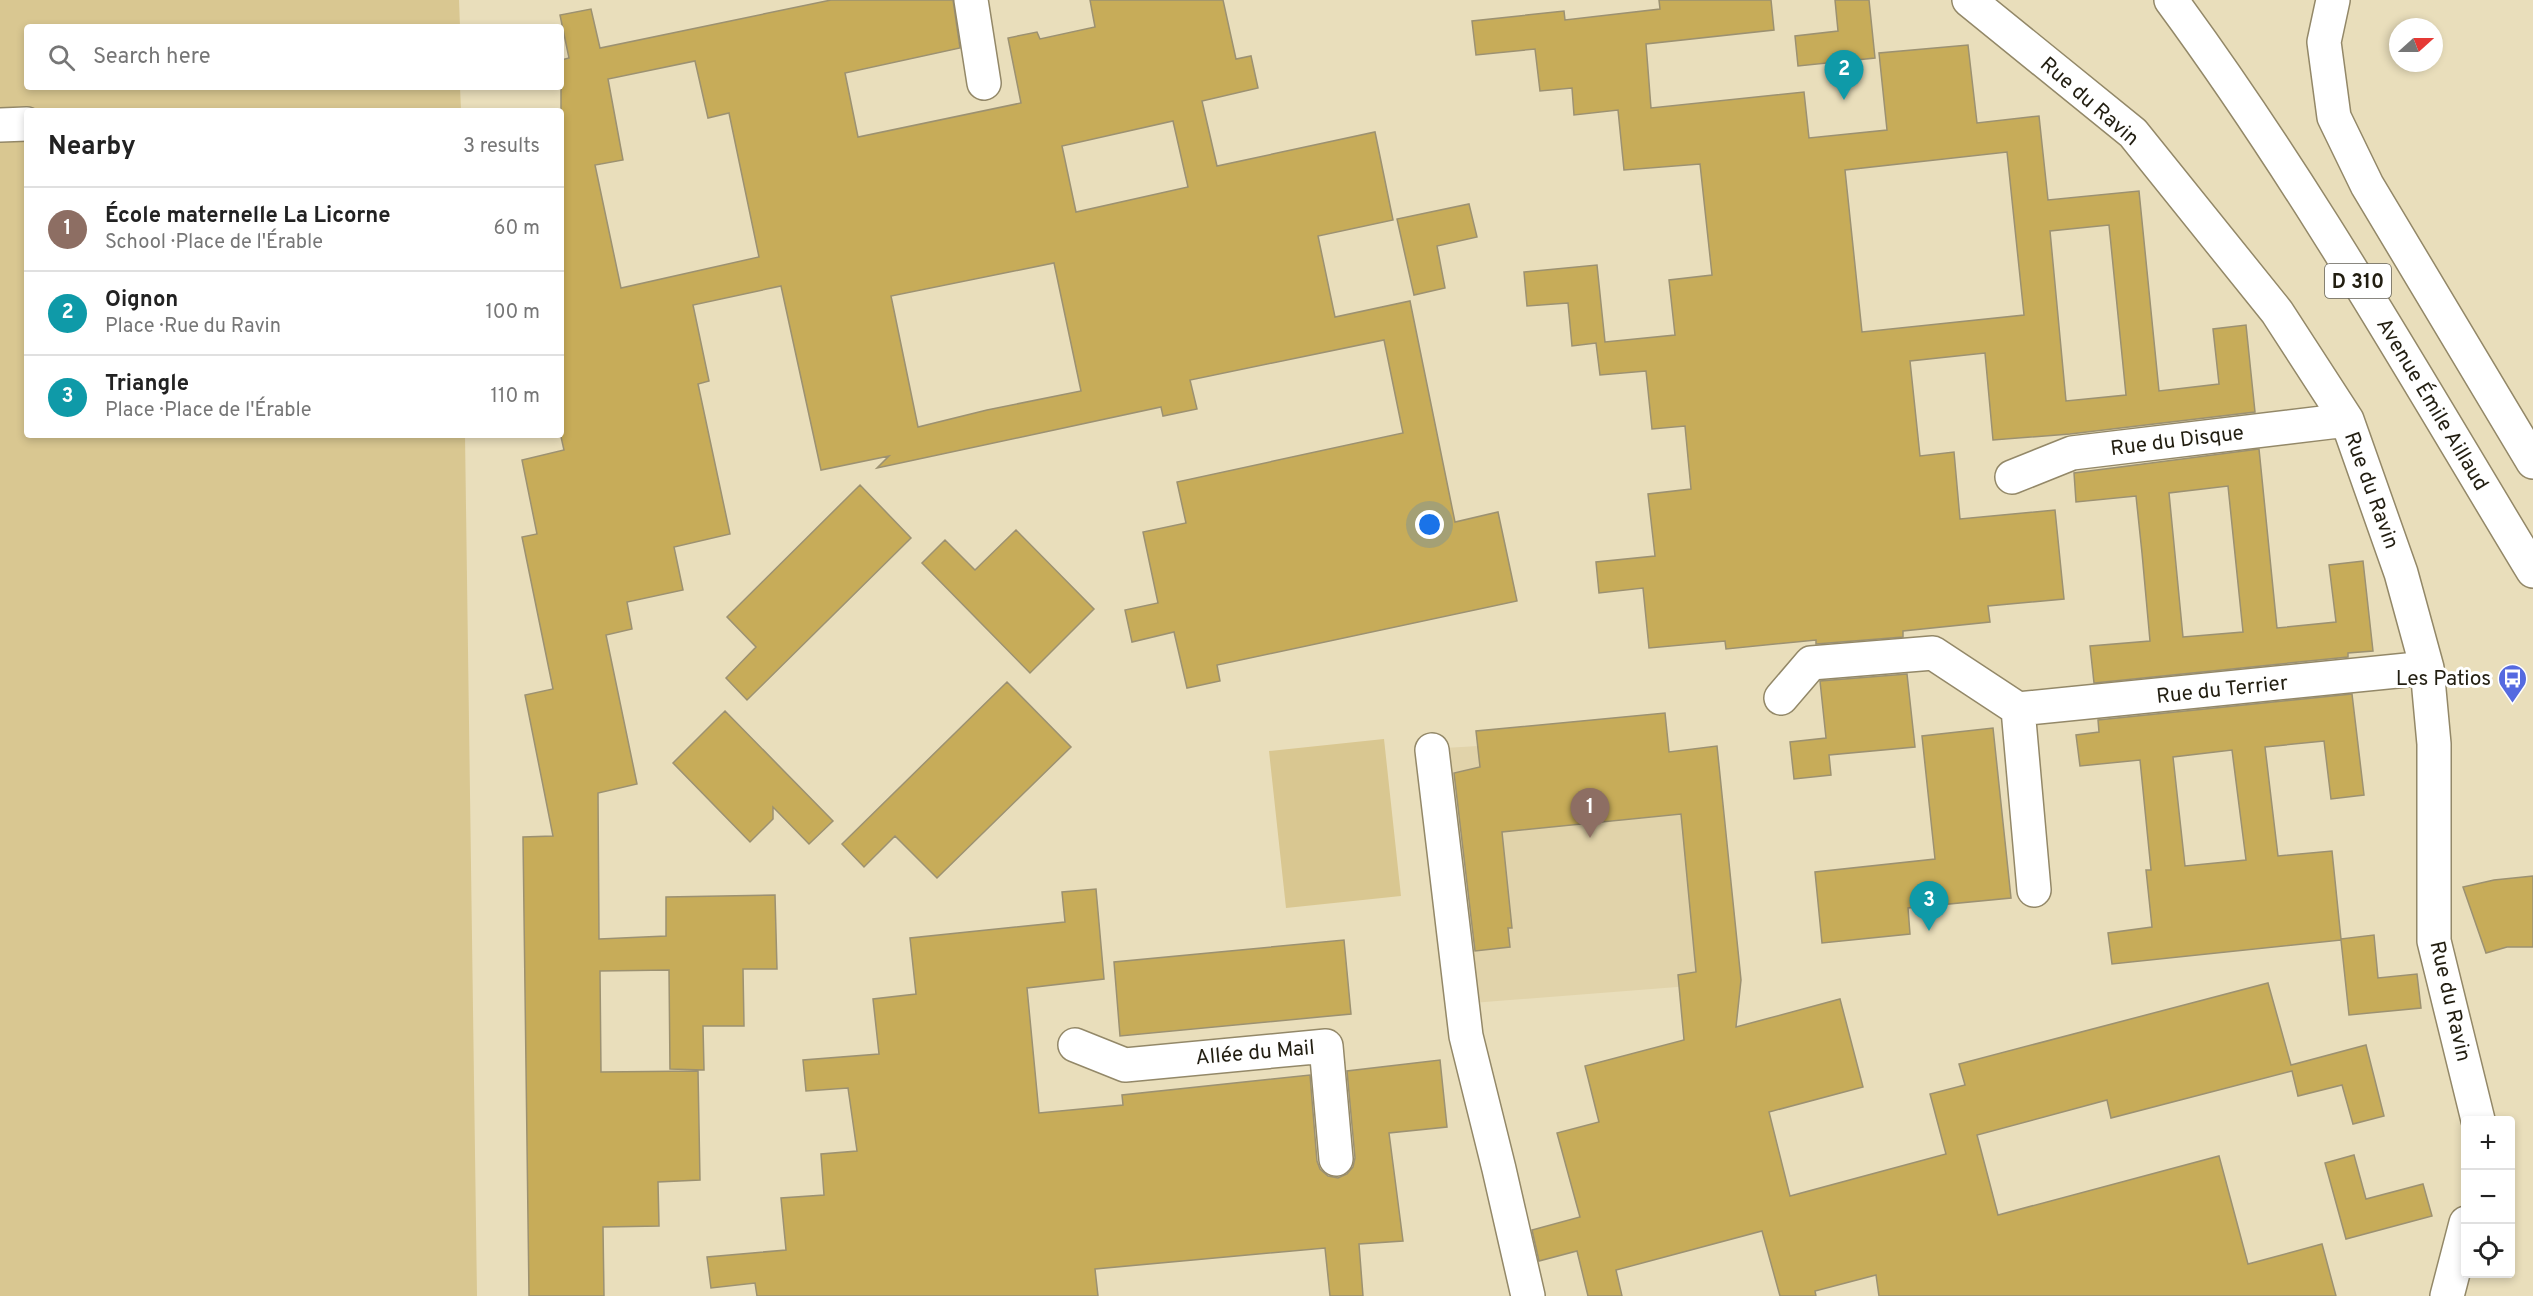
<!DOCTYPE html>
<meta charset="utf-8">
<style>
:root{--surface:#fff;--page:#f2f2f2;--text:#222;--muted:#767676;--line:#e0e0e0;--accent:#7c3aed}
body{margin:0;font-family:Overpass,sans-serif;background:var(--page);color:var(--text)}
.controls{position:absolute;right:18px;bottom:18px;display:grid;overflow:hidden;border-radius:6px;box-shadow:0 3px 9px #0003}
.controls button{width:54px;height:54px;display:grid;place-items:center;padding:0;border:0;border-bottom:2px solid var(--line);background:var(--surface);color:var(--text);font:30px sans-serif}
.compass{position:absolute;left:2389px;top:18px;width:54px;height:54px;border-radius:50%;background:var(--surface);box-shadow:0 3px 9px #0003;rotate:69deg}
.you{position:absolute;left:1430px;top:525px;width:21px;height:21px;margin:-15px;border:4px solid #fff;border-radius:50%;background:#1a73e8;box-shadow:0 0 0 9px #1a73e833}
.badge{display:grid;place-items:center;width:39px;height:39px;border-radius:50%;background:var(--accent);color:#fff;font-size:20px;font-weight:700}
.pin{position:absolute;translate:-50% -50px;filter:drop-shadow(0 2px 3px #0008)}
.pin::after{content:'';position:absolute;top:32px;width:21px;height:18px;background:inherit;clip-path:polygon(0 0,100% 0,50% 100%)}
.list{margin:0;padding:0;list-style:none}
h2{display:flex;justify-content:space-between;align-items:center;height:78px;margin:0;padding:0 24px;font-size:26px}
h2 small{font-size:20px;font-weight:400;color:var(--muted)}
.list li{display:grid;grid-template-columns:39px 1fr auto;gap:18px;align-items:center;box-sizing:border-box;height:84px;padding:0 24px;border-top:2px solid var(--line)}
.list b{display:block;font-size:22px;white-space:nowrap}
.list p{margin:0;font-size:20px;white-space:nowrap;color:var(--muted)}
.list em{font-size:20px;font-style:normal;color:var(--muted)}
.icon{flex:none;width:33px;height:33px;fill:none;stroke:currentColor;stroke-width:2;stroke-linecap:round;stroke-linejoin:round}
.map{position:relative;flex:none;width:2533px;height:1296px;overflow:hidden}
.search{position:absolute;background:var(--surface);box-shadow:0 3px 9px #0003;left:24px;top:24px;width:540px;height:66px;display:flex;align-items:center;gap:15px;box-sizing:border-box;padding:0 21px;border-radius:6px;color:var(--muted);font-size:22px}
.panel{position:absolute;background:var(--surface);box-shadow:0 3px 9px #0003;left:24px;top:108px;width:540px;height:330px;border-radius:6px}
.map>svg:first-child{display:block}
.built{fill:#e1d3aa}
.green{fill:#d9c791}
.building{fill:#c7ac59;stroke:#9c9171;stroke-width:1.5;fill-rule:evenodd}
.lines{fill:none;stroke-linecap:round;stroke-linejoin:round}
.minor-casing{stroke:#938868;stroke-width:36}
.major-casing{stroke:#938868;stroke-width:36}
.minor{stroke:#fff;stroke-width:33}
.major{stroke:#fff;stroke-width:33}
.labels{text-anchor:middle;stroke-width:6;stroke-linejoin:round;paint-order:stroke}
.shield{fill:#fff;stroke:#646258;stroke-width:1.5}
.shield-label{font-size:20px;font-weight:bold;fill:#221e11}
.street-label{font-size:21px;fill:#221e11;stroke:#fff}
.poi-label{font-size:21px;fill:#221e11;stroke:#fff;text-anchor:end}
</style>
<div class="map">
<svg width="2533" height="1296" viewBox="0 0 2533 1296">
<rect width="100%" height="100%" fill="#e9debb"/>
<path class="built" d="M 1665,713 L 1669,752 L 1717,746 L 1741,982 L 1472,1003 L 1445,748 L 1478,746 L 1476,731 Z"/>
<path class="green" d="M 0,0 L 459,0 L 460,27 L 27,27 L 27,87 L 460,87 L 461,111 L 27,111 L 27,435 L 465,435 L 477,1296 L 0,1296 Z
M 1384,739 L 1401,896 L 1286,908 L 1269,751 Z"/>
<path class="building" d="M 831,0 L 953,0 L 960,48 L 845,73 L 858,137 L 1021,103 L 1008,38 L 1037,32 L 1040,39 L 1095,27 L 1090,0 L 1223,0 L 1236,59 L 1251,56 L 1258,88 L 1202,101 L 1217,166 L 1375,132 L 1393,220 L 1318,236 L 1335,317 L 1410,301 L 1455,522 L 1498,512 L 1517,601 L 1217,665 L 1220,681 L 1187,688 L 1174,632 L 1132,642 L 1125,610 L 1158,603 L 1143,532 L 1186,523 L 1177,482 L 1403,433 L 1384,340 L 1190,380 L 1197,409 L 1163,416 L 1161,407 L 877,468 L 889,456 L 821,470 L 781,286 L 693,305 L 709,381 L 698,384 L 730,534 L 674,547 L 683,590 L 627,602 L 632,629 L 606,635 L 637,784 L 598,793 L 599,939 L 666,936 L 666,897 L 775,895 L 777,969 L 743,969 L 744,1026 L 703,1026 L 704,1070 L 670,1069 L 669,970 L 600,971 L 601,1072 L 698,1071 L 700,1180 L 658,1182 L 659,1226 L 603,1227 L 604,1296 L 529,1296 L 523,837 L 553,836 L 525,695 L 553,689 L 522,537 L 537,534 L 522,460 L 564,450 L 561,437 L 561,60 L 569,58 L 560,15 L 591,9 L 600,48 ZM 695,61 L 708,118 L 729,113 L 759,257 L 621,288 L 595,165 L 623,160 L 608,79 ZM 1173,121 L 1188,187 L 1076,212 L 1062,146 ZM 1054,263 L 1081,391 L 987,410 L 918,427 L 891,296 Z
M 1659,0 L 1771,0 L 1774,30 L 1646,44 L 1651,108 L 1804,92 L 1809,138 L 1887,130 L 1879,53 L 1968,45 L 1977,123 L 2039,116 L 2048,200 L 2139,191 L 2159,391 L 2219,384 L 2213,329 L 2246,325 L 2255,412 L 2070,434 L 1993,440 L 1985,353 L 1910,361 L 1920,456 L 1954,452 L 1960,519 L 2055,510 L 2064,599 L 1988,606 L 1990,622 L 1903,631 L 1903,637 L 1816,644 L 1816,640 L 1726,649 L 1725,641 L 1649,648 L 1643,588 L 1599,593 L 1596,562 L 1655,556 L 1648,494 L 1691,489 L 1685,426 L 1652,429 L 1646,371 L 1600,375 L 1596,343 L 1572,346 L 1568,303 L 1527,306 L 1524,272 L 1597,265 L 1605,342 L 1675,335 L 1669,280 L 1712,275 L 1700,164 L 1624,170 L 1618,110 L 1574,115 L 1572,88 L 1540,91 L 1535,49 L 1476,55 L 1472,21 L 1564,11 L 1565,20 L 1660,9 ZM 2007,152 L 2024,315 L 1862,332 L 1845,170 ZM 2109,225 L 2126,395 L 2066,401 L 2050,231 Z
M 1835,0 L 1869,0 L 1875,58 L 1798,66 L 1795,36 L 1838,31 Z
M 1469,204 L 1477,237 L 1437,246 L 1445,288 L 1414,295 L 1397,219 Z
M 2259,449 L 2277,628 L 2336,622 L 2329,565 L 2363,561 L 2373,651 L 2348,653 L 2348,657 L 2094,683 L 2090,646 L 2150,641 L 2142,553 L 2136,496 L 2076,502 L 2074,473 ZM 2228,486 L 2243,632 L 2183,637 L 2169,493 Z
M 860,485 L 911,538 L 747,700 L 726,678 L 756,647 L 727,617 Z
M 1016,530 L 1094,609 L 1030,673 L 922,563 L 945,540 L 975,570 Z
M 1907,674 L 1915,747 L 1829,755 L 1831,775 L 1794,779 L 1790,742 L 1826,738 L 1820,681 Z
M 1007,682 L 1071,747 L 937,878 L 895,836 L 864,867 L 842,844 Z
M 2352,694 L 2364,795 L 2331,799 L 2324,741 L 2265,747 L 2278,856 L 2332,851 L 2341,939 L 2374,935 L 2378,978 L 2417,974 L 2421,1008 L 2349,1015 L 2341,940 L 2112,964 L 2108,933 L 2152,927 L 2146,870 L 2151,870 L 2140,760 L 2080,766 L 2076,735 L 2099,732 L 2098,720 ZM 2232,750 L 2246,860 L 2185,866 L 2173,757 Z
M 725,711 L 833,821 L 809,844 L 773,807 L 773,819 L 750,842 L 673,763 Z
M 1665,713 L 1669,752 L 1717,746 L 1741,980 L 1736,1027 L 1840,999 L 1863,1087 L 1769,1112 L 1790,1196 L 1946,1154 L 1930,1094 L 1965,1085 L 1959,1064 L 2268,983 L 2291,1065 L 2366,1045 L 2384,1116 L 2353,1124 L 2342,1085 L 2298,1096 L 2292,1071 L 2111,1118 L 2107,1100 L 1977,1135 L 1998,1215 L 2219,1156 L 2248,1264 L 2322,1244 L 2336,1296 L 1879,1296 L 1876,1275 L 1815,1291 L 1816,1296 L 1780,1296 L 1762,1231 L 1616,1270 L 1622,1296 L 1588,1296 L 1577,1251 L 1539,1261 L 1532,1230 L 1580,1217 L 1557,1133 L 1599,1122 L 1585,1066 L 1684,1040 L 1678,975 L 1696,972 L 1681,814 L 1502,832 L 1512,928 L 1508,928 L 1510,947 L 1475,951 L 1454,773 L 1480,767 L 1476,731 Z
M 1993,728 L 2011,898 L 1908,908 L 1910,934 L 1822,943 L 1815,872 L 1935,859 L 1922,736 Z
M 2533,876 L 2533,947 L 2507,947 L 2486,953 L 2463,887 L 2494,880 Z
M 1096,889 L 1104,979 L 1027,988 L 1039,1113 L 1123,1105 L 1122,1095 L 1310,1075 L 1317,1161 L 1320,1169 L 1328,1176 L 1338,1178 L 1347,1174 L 1353,1167 L 1355,1158 L 1347,1071 L 1440,1060 L 1447,1127 L 1389,1133 L 1403,1241 L 1359,1244 L 1363,1296 L 1330,1296 L 1325,1248 L 1095,1269 L 1098,1296 L 757,1296 L 755,1283 L 711,1288 L 707,1257 L 786,1250 L 781,1198 L 824,1195 L 821,1154 L 857,1151 L 848,1088 L 806,1091 L 803,1060 L 879,1054 L 873,999 L 916,994 L 910,938 L 1065,922 L 1062,892 Z
M 1344,940 L 1351,1014 L 1120,1036 L 1114,962 Z
M 2354,1155 L 2366,1199 L 2423,1184 L 2432,1216 L 2346,1239 L 2325,1163 Z"/>
<g class="lines">
<defs>
<path id="minor" d="M 971,0 L 984,83
M 1969,0 L 2133,133 L 2277,312 L 2347,420 L 2401,573 L 2427,668 L 2434,744 L 2434,941 L 2478,1120
M 0,125 L 27,124
M 2012,477 L 2072,453 L 2347,420
M 1781,698 L 1811,663 L 1933,653 L 2018,709 L 2034,890
M 2018,709 L 2427,668
M 1432,750 L 1466,1036 L 1499,1169 L 1528,1296
M 1075,1045 L 1125,1065 L 1326,1046 L 1336,1159
M 2447,1296 L 2466,1223"/>
<path id="major" d="M 2171,0 C 2305,182 2416,378 2533,571
M 2333,0 L 2324,42 L 2334,117 L 2367,185 L 2533,462"/>
</defs>
<use href="#minor" class="minor-casing"/>
<use href="#major" class="major-casing"/>
<use href="#minor" class="minor"/>
<use href="#major" class="major"/>
</g>
<defs>
<symbol id="bus-pin" viewBox="-11 -11 22 30"><path d="M0 17L-7.5 6A9.5 9.5 0 1 1 7.5 6Z" fill="#556ae0" stroke="#fff"/><path d="M-5-6H5V4H4V6H2V4H-2V6H-4V4H-5ZM-3.5-4V0h7V-4ZM-3.5 1.2v1.5H-2V1.2ZM2 1.2v1.5H3.5V1.2Z" fill="#fff"/></symbol>
</defs>
<g fill-rule="evenodd">
<use href="#bus-pin" x="2496" y="662" width="33" height="45"/>
</g>
<g class="labels">
<rect class="shield" x="2325" y="264" width="66" height="34" rx="4.5"/>
<g class="shield-label">
<text x="2358" y="288">D 310</text>
</g>
<g class="street-label">
<text transform="translate(2090 101) rotate(41)" y="7">Rue du Ravin</text>
<text transform="translate(2433 404) rotate(59)" y="7">Avenue Émile Aillaud</text>
<text transform="translate(2177 440) rotate(-7)" y="7">Rue du Disque</text>
<text transform="translate(2372 490) rotate(70)" y="7">Rue du Ravin</text>
<text transform="translate(2222 689) rotate(-6)" y="7">Rue du Terrier</text>
<text transform="translate(2451 1001) rotate(77)" y="7">Rue du Ravin</text>
<text transform="translate(1255 1052) rotate(-5)" y="7">Allée du Mail</text>
</g>
<g class="poi-label">
<text x="2491" y="685">Les Patios</text>
</g>
</g>
</svg>
<div class="controls">
<button>+</button>
<button>−</button>
<button><svg class="icon" aria-label="locate" viewBox="0 0 24 24"><circle cx="12" cy="12" r="6"/><path d="M12 2v4M12 18v4M2 12h4M18 12h4"/></svg></button>
</div>
<svg class="compass" viewBox="-18 -18 36 36"><path d="M0-13l5 13h-10z" fill="#e53935"/><path d="M0 13l5-13h-10z" fill="#767676"/></svg>
<div class="you"></div>
<div class="pin badge" style="left:1590px;top:838px;background:#8d6e63">1</div>
<div class="pin badge" style="left:1844px;top:100px;background:#0f9aa8">2</div>
<div class="pin badge" style="left:1929px;top:931px;background:#0f9aa8">3</div>
<div class="search"><svg class="icon" aria-label="search" viewBox="0 0 24 24"><circle cx="10" cy="10" r="6"/><path d="M15 15l6 6"/></svg>Search here</div>
<section class="panel">
<h2>Nearby<small>3 results</small></h2>
<ul class="list">
<li><span class="badge" style="background:#8d6e63">1</span><div><b>École maternelle La Licorne</b><p>School · Place de l'Érable</p></div><em>60 m</em></li>
<li><span class="badge" style="background:#0f9aa8">2</span><div><b>Oignon</b><p>Place · Rue du Ravin</p></div><em>100 m</em></li>
<li><span class="badge" style="background:#0f9aa8">3</span><div><b>Triangle</b><p>Place · Place de l'Érable</p></div><em>110 m</em></li>
</ul>
</section>
</div>
